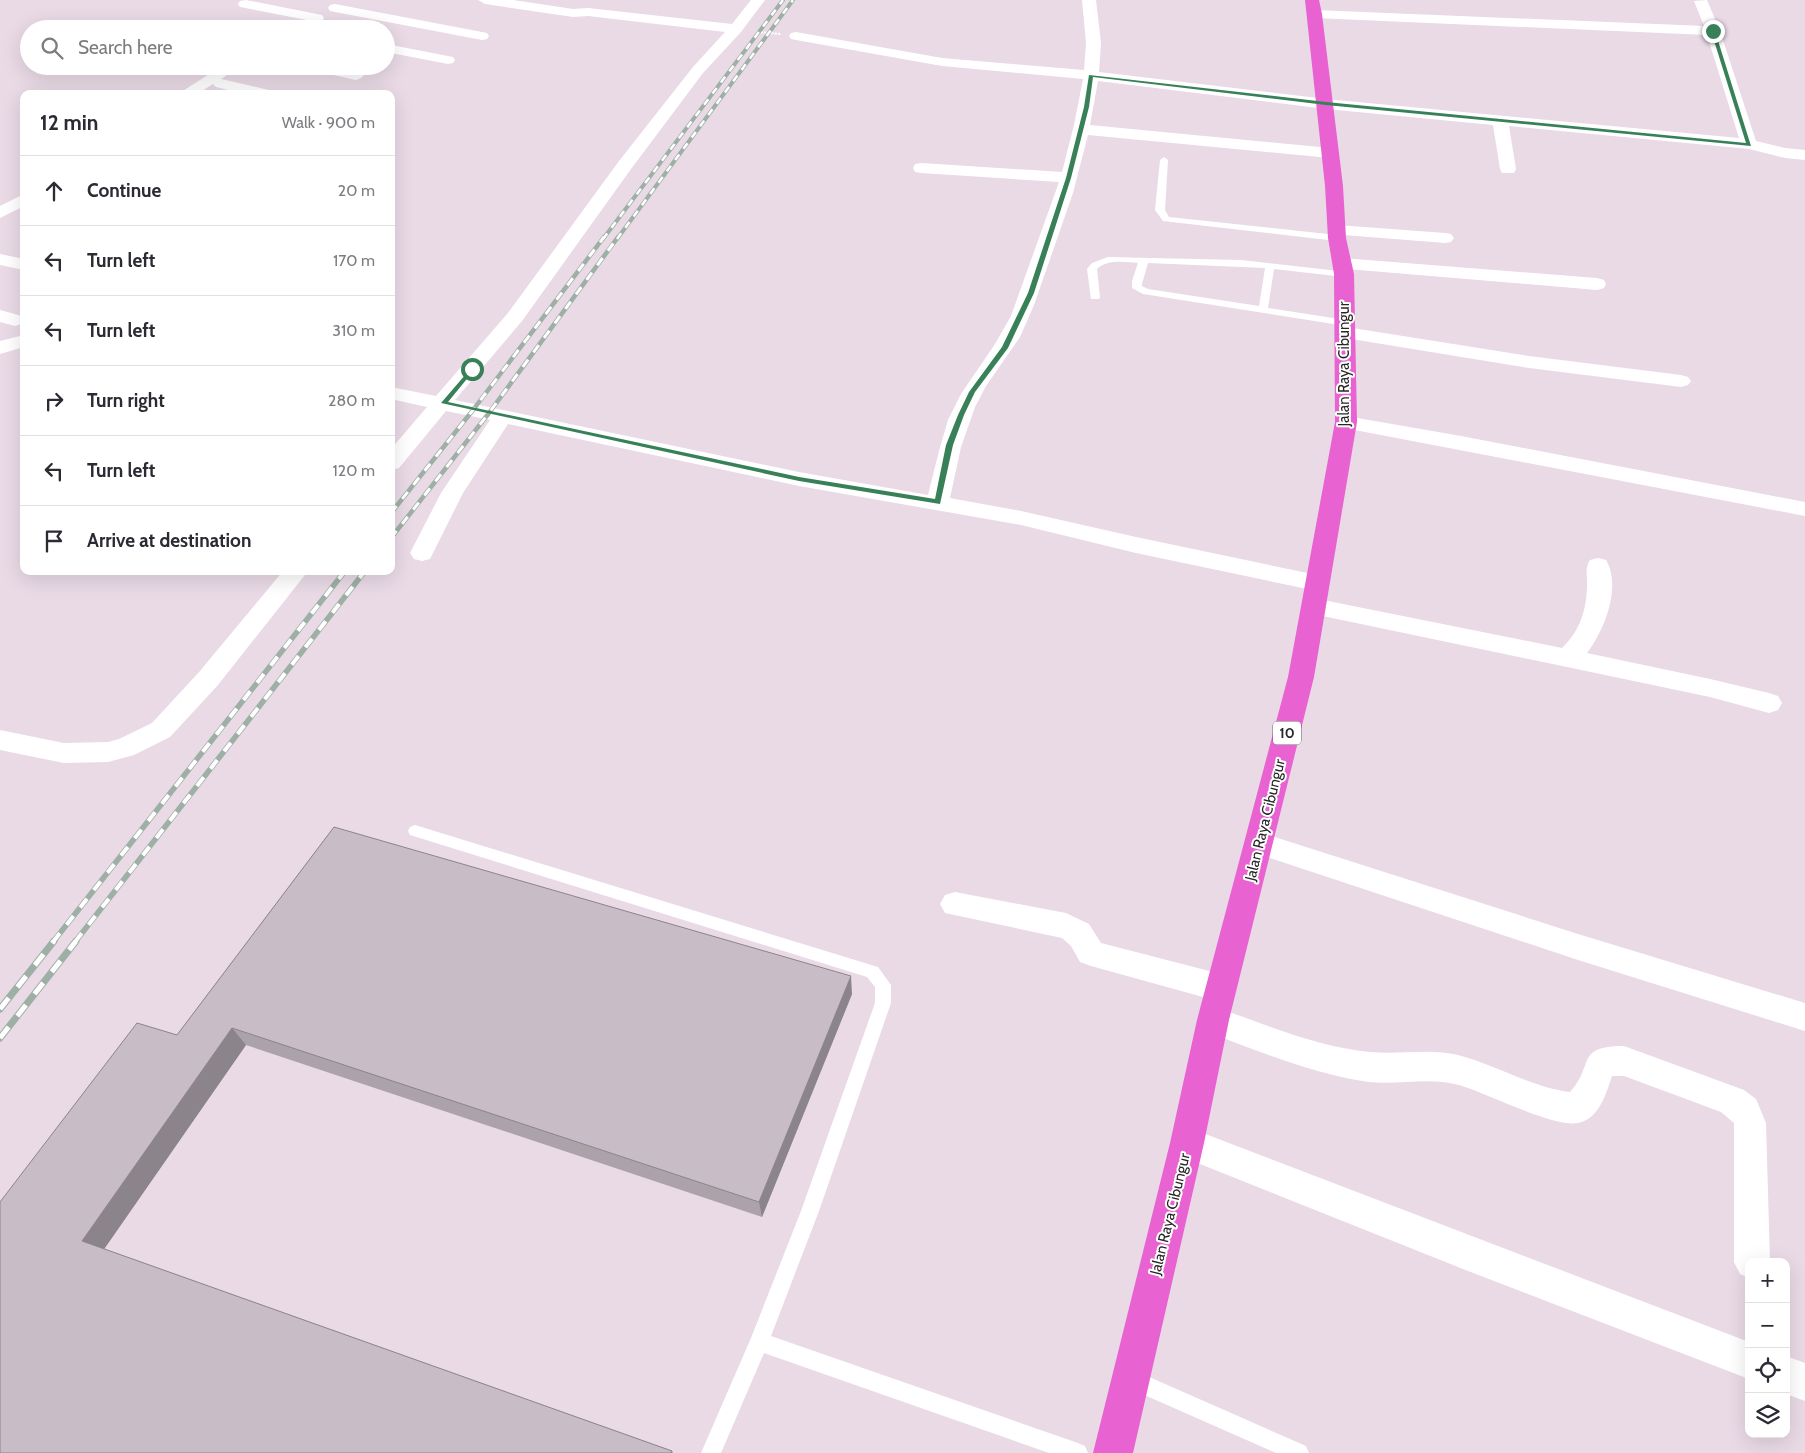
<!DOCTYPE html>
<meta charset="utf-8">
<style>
:root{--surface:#fff;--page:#f7f7f7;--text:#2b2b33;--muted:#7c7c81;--line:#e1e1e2}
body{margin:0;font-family:Cabin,sans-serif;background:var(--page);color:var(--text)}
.controls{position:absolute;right:15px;bottom:15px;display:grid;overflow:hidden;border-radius:10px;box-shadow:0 5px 20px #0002}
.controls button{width:45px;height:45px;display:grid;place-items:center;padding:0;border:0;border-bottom:1px solid var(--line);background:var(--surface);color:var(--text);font:25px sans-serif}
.stop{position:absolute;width:15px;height:15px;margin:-11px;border:4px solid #388058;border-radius:50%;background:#fff}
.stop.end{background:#388058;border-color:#fff;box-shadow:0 1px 5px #0008}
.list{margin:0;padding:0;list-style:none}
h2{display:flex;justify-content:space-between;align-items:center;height:65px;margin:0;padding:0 20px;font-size:21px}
h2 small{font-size:16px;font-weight:400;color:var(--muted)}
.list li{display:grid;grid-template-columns:32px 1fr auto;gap:15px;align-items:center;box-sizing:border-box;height:70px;padding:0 20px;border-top:1px solid var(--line)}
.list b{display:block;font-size:19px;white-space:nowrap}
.list em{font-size:16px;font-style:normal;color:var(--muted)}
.icon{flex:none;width:28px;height:28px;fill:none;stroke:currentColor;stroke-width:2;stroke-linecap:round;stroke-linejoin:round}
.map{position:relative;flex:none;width:1805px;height:1453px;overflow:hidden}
.search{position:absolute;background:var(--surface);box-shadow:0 5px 20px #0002;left:20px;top:20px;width:375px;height:55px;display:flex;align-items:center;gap:12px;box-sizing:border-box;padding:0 18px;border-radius:28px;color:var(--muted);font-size:19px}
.panel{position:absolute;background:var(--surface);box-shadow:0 5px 20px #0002;left:20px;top:90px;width:375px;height:485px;border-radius:10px}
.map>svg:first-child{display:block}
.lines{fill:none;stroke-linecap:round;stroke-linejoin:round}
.path{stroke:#fff;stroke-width:2;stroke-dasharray:2.5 1;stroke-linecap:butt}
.service{fill:#fff;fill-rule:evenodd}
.minor{fill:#fff;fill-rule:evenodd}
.trunk{fill:#e862d2;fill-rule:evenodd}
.rail-far3-casing{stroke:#9eb0a6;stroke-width:4}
.rail-far2-casing{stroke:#9eb0a6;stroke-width:4.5}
.rail-far1-casing{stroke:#9eb0a6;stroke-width:5.5}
.rail-casing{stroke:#9eb0a6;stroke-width:7}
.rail-far3{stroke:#fff;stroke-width:2.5;stroke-dasharray:7;stroke-linecap:butt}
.rail-far2{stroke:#fff;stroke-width:3;stroke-dasharray:9;stroke-linecap:butt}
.rail-far1{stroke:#fff;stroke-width:4;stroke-dasharray:11;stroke-linecap:butt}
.rail{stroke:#fff;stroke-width:5;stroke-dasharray:14;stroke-linecap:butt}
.wall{fill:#aca2aa}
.shaded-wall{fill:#8c848b}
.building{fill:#c8bcc6;stroke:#8c848b}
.route{fill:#388058}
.labels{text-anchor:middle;stroke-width:4;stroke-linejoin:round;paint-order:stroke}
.shield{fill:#fff;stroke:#686868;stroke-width:1}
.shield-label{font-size:14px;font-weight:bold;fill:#272727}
.street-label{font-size:15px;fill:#272727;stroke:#fff}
</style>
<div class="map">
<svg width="1805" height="1453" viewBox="0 0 1805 1453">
<rect width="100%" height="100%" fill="#e9dae6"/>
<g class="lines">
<path class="path" d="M 757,32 L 781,34"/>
<path class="service" d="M 1164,157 L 1168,160 L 1165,210 L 1169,217 L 1337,235 L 1342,238 L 1337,241 L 1163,221 L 1155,210 L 1160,160 Z
M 1108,257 L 1241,260 L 1347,272 L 1349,274 L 1344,277 L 1274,269 L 1268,308 L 1346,320 L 1351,323 L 1346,326 L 1143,294 L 1132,288 L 1132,281 L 1138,263 C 1125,262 1107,259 1097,269 L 1100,297 L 1099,299 L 1091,299 L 1087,269 L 1092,263 ZM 1148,263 L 1265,268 L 1259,306 L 1148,289 L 1142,286 L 1142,284 Z
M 415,825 L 878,967 L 891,985 L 891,1003 L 819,1211 L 771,1336 L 1078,1443 L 1085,1446 L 1088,1453 L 1049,1453 L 764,1353 L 721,1453 L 701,1453 L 751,1338 L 801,1211 L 875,1003 L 875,987 L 867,977 L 410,835 L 408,831 L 410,827 Z
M 1131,1369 L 1306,1446 L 1309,1453 L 1276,1453 L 1124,1386 L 1121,1379 L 1124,1372 Z"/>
<path class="minor" d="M 246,0 L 317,14 L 322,15 L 324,18 L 322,21 L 317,22 L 240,7 L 238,4 L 240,1 Z
M 478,0 L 513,0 L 573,9 L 588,8 L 732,24 L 751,0 L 765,0 L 741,32 L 703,73 L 631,169 L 522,321 L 455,400 L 799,472 L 928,495 L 940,447 L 948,420 L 961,394 L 995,344 L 1011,316 L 1059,182 L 921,173 L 915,172 L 913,168 L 915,164 L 921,163 L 1062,172 L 1074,125 L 1083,79 L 942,66 L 796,40 L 791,39 L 789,36 L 791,33 L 796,32 L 942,58 L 1084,70 L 1086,43 L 1082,0 L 1096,0 L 1101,43 L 1099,72 L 1326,99 L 1739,138 L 1707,35 L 1315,18 L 1310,17 L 1308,14 L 1310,11 L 1315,10 L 1704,26 L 1694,1 L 1707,0 L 1720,31 L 1756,141 L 1785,148 L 1805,150 L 1805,160 L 1785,158 L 1749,149 L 1509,126 L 1516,169 L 1514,173 L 1502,173 L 1500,169 L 1493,125 L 1326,109 L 1098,81 L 1090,125 L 1330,148 L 1336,149 L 1338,153 L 1336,157 L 1330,158 L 1088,135 L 1073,193 L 1034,305 L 1020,337 L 986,386 L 975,407 L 961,447 L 950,498 L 1021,511 L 1136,537 L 1317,575 L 1325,577 L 1329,583 L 1325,589 L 1317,591 L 1136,553 L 1021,525 L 799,486 L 508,424 L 463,493 L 430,559 L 422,561 L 414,559 L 410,553 L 441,493 L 490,420 L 446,411 L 399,468 L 391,470 L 391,449 L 427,407 L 391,399 L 391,387 L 436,396 L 508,313 L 619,161 L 693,67 L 725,32 L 588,16 L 573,17 L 485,4 Z
M 335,4 L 482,32 L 487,33 L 489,36 L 487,39 L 482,40 L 330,11 L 328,8 L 330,5 Z
M 386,44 L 448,56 L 453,57 L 455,60 L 453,63 L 448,64 L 386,52 Z
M 222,66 L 240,66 L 221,79 L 273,91 L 276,94 L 245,94 L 216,87 L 213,84 L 197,94 L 178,94 Z
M 305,66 L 335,66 L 361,72 L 364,75 L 361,78 L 356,80 L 307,69 Z
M 24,194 L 24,206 L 0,218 L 0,206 Z
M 1337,225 L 1445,233 L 1451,234 L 1454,238 L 1451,242 L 1445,243 L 1331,234 L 1328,230 L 1331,226 Z
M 0,254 L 24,259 L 24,270 L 0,265 Z
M 1342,258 L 1597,278 L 1604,280 L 1606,284 L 1604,288 L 1597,290 L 1335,268 L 1333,264 L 1335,260 Z
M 0,310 L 22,316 L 24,321 L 22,324 L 15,326 L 0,322 Z
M 1346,327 L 1529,356 L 1681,375 L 1688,377 L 1691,381 L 1688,385 L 1681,387 L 1529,368 L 1339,337 L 1336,333 L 1339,329 Z
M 24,335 L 24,347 L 0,354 L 0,341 Z
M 1346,416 L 1461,436 L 1805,502 L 1805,516 L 1339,427 L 1335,422 L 1339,417 Z
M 1598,558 L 1606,560 C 1622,587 1604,631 1587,653 L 1710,679 L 1769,693 L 1778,696 L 1782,703 L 1778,710 L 1769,713 L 1710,697 L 1313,614 L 1304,612 L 1301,606 L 1304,600 L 1313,598 L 1562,648 C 1581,630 1587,608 1587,583 C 1587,575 1585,568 1590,560 Z
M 283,571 L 308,571 L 218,685 L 170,737 L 134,755 L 108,762 L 64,763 L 0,750 L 0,730 L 64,743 L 108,742 L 119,739 L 152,723 L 200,671 Z
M 1259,832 L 1578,934 L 1805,1003 L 1805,1031 L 1578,960 L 1249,851 L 1245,843 L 1249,835 Z
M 955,892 L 1066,913 L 1089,924 L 1101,943 L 1221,974 L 1232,978 L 1236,988 L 1232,998 L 1221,1002 L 1091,966 L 1080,962 L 1071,946 L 1062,938 L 945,913 L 940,904 L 945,895 Z
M 1213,1006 C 1264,1024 1316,1047 1370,1052 C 1400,1055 1429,1048 1458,1055 C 1496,1065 1531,1087 1570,1092 C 1595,1066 1574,1046 1624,1046 L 1744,1090 L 1756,1099 L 1766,1123 L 1770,1262 L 1749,1262 L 1749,1278 L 1740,1274 L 1734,1262 L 1734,1123 L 1721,1112 L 1624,1076 L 1612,1076 C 1606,1094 1599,1119 1578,1123 C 1554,1128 1487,1093 1459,1085 C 1429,1077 1399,1085 1369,1082 C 1311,1074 1256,1050 1202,1030 L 1197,1020 L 1202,1010 Z
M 1187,1127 L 1749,1342 L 1749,1379 L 1468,1271 L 1175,1154 L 1170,1143 L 1175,1132 Z
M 1786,1356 L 1805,1363 L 1805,1401 L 1786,1394 Z"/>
<path class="trunk" d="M 1305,0 L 1319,0 L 1322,14 L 1343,186 L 1346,238 L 1354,274 L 1357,422 L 1314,677 L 1229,1020 L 1204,1143 L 1133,1453 L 1093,1453 L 1170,1143 L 1197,1020 L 1288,677 L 1335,422 L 1334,274 L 1328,238 L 1325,186 Z"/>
<defs>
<path id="rail-far3" d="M 603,239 L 783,0
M 617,239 L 793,0"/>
<path id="rail-far2" d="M 391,513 L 473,410 L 604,237
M 391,538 L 489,413 L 618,237"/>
<path id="rail-far1" d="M 53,942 L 345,571
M 75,942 L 365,571"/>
<path id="rail" d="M 0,1009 L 54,941
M 0,1038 L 76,941"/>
</defs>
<use href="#rail-far3" class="rail-far3-casing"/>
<use href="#rail-far2" class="rail-far2-casing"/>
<use href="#rail-far1" class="rail-far1-casing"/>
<use href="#rail" class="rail-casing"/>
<use href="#rail-far3" class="rail-far3"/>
<use href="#rail-far2" class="rail-far2"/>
<use href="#rail-far1" class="rail-far1"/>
<use href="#rail" class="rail"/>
</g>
<path class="wall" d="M 334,827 L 852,994 L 762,1217 L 246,1045 L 104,1249 L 672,1451 L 673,1453 L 0,1453 L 177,1035 Z"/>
<path class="shaded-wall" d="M 851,976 L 852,994 L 762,1217 L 759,1202 Z
M 232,1028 L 246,1045 L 100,1255 L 82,1241 Z"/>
<path class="building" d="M 334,827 L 851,976 L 759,1202 L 232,1028 L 82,1241 L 672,1451 L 671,1453 L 0,1453 L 0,1202 L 137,1023 L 177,1035 Z"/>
<path class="route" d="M 1713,30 L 1715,31 L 1751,146 L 1326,105 L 1093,77 L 1089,107 L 1071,178 L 1034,293 L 1008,348 L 975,392 L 964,415 L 953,445 L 940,504 L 799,481 L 441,403 L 472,367 L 475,369 L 448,402 L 799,477 L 935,499 L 946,445 L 958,415 L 969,392 L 1002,347 L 1028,293 L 1066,178 L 1084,107 L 1089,75 L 1326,102 L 1746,143 L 1711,31 Z"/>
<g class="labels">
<rect class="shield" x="1273" y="721.5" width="28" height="23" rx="4"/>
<g class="shield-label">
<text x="1287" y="738">10</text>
</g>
<g class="street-label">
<text transform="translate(1344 364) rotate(-90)" y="5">Jalan Raya Cibungur</text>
<text transform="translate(1265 820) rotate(-76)" y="5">Jalan Raya Cibungur</text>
<text transform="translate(1170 1214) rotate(-76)" y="5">Jalan Raya Cibungur</text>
</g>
</g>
</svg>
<div class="controls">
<button>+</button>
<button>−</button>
<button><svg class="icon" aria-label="locate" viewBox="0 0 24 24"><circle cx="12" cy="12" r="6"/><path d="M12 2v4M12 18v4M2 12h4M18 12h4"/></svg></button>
<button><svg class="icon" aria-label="layers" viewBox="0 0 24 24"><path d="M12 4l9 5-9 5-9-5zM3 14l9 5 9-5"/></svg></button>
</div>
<div class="stop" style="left:472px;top:369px"></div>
<div class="stop end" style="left:1713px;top:31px"></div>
<div class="search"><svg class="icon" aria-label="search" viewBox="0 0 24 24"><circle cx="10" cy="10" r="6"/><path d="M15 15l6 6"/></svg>Search here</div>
<section class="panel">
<h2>12 min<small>Walk · 900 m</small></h2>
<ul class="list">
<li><svg class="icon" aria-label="ahead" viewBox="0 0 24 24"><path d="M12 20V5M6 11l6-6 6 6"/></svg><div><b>Continue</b></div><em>20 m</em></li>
<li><svg class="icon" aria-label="left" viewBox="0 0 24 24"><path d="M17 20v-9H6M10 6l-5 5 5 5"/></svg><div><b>Turn left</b></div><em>170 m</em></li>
<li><svg class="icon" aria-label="left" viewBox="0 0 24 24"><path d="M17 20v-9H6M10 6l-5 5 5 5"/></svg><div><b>Turn left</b></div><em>310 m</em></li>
<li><svg class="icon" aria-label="right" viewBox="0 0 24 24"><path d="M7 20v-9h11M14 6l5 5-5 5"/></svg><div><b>Turn right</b></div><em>280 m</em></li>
<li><svg class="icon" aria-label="left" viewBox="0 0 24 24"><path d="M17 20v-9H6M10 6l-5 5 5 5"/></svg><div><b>Turn left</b></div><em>120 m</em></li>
<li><svg class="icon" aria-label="arrive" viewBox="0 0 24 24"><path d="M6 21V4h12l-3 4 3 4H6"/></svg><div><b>Arrive at destination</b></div></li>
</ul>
</section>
</div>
